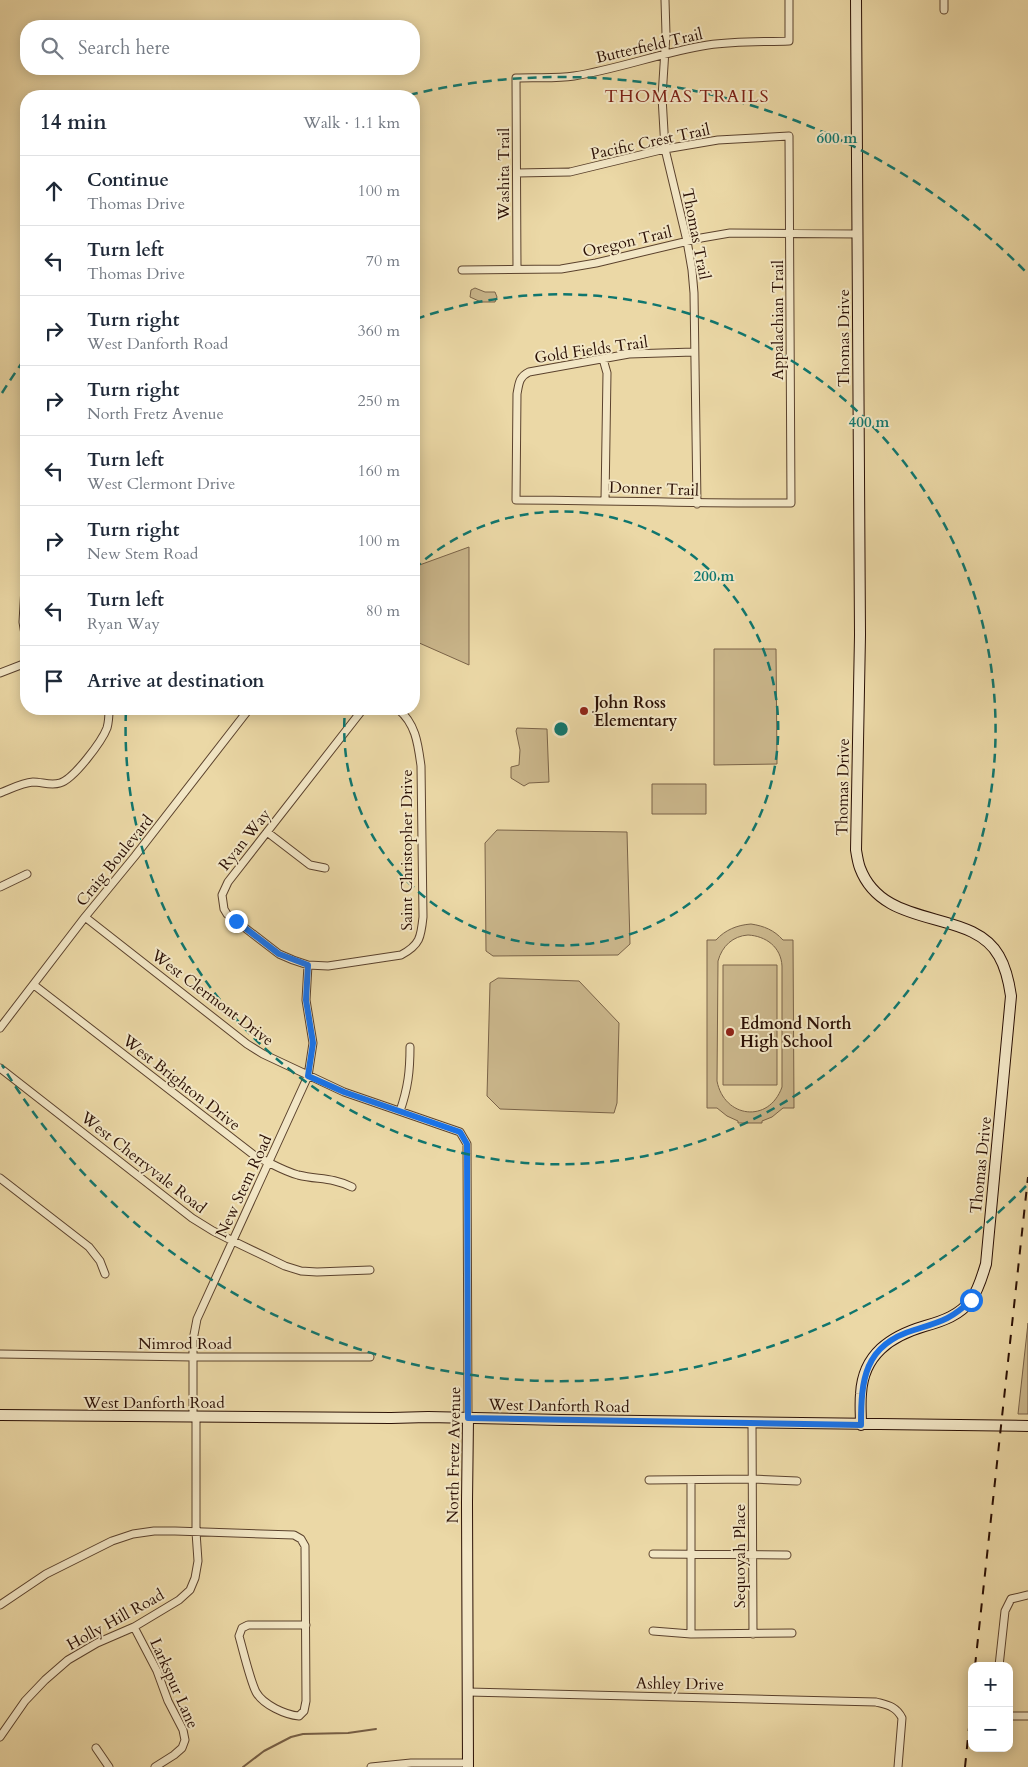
<!DOCTYPE html>
<meta charset="utf-8">
<style>
:root{--surface:#fff;--page:#f2f2f3;--text:#1f2937;--muted:#747a83;--line:#e0e1e3}
body{margin:0;font-family:Cardo,serif;background:var(--page);color:var(--text)}
.controls{position:absolute;right:15px;bottom:15px;display:grid;overflow:hidden;border-radius:10px;box-shadow:0 2px 12px #0003}
.controls button{width:45px;height:45px;display:grid;place-items:center;padding:0;border:0;border-bottom:1px solid var(--line);background:var(--surface);color:var(--text);font:25px sans-serif}
.stop{position:absolute;width:15px;height:15px;margin:-11px;border:4px solid #1a73e8;border-radius:50%;background:#fff}
.stop.end{background:#1a73e8;border-color:#fff;box-shadow:0 1px 5px #0008}
.list{margin:0;padding:0;list-style:none}
h2{display:flex;justify-content:space-between;align-items:center;height:65px;margin:0;padding:0 20px;font-size:21px}
h2 small{font-size:16px;font-weight:400;color:var(--muted)}
.list li{display:grid;grid-template-columns:32px 1fr auto;gap:15px;align-items:center;box-sizing:border-box;height:70px;padding:0 20px;border-top:1px solid var(--line)}
.list b{display:block;font-size:19px;white-space:nowrap}
.list p{margin:0;font-size:16px;white-space:nowrap;color:var(--muted)}
.list em{font-size:16px;font-style:normal;color:var(--muted)}
.icon{flex:none;width:28px;height:28px;fill:none;stroke:currentColor;stroke-width:2;stroke-linecap:round;stroke-linejoin:round}
.map{position:relative;flex:none;width:1028px;height:1767px;overflow:hidden}
.search{position:absolute;background:var(--surface);box-shadow:0 2px 12px #0003;left:20px;top:20px;width:400px;height:55px;display:flex;align-items:center;gap:12px;box-sizing:border-box;padding:0 18px;border-radius:20px;color:var(--muted);font-size:19px}
.panel{position:absolute;background:var(--surface);box-shadow:0 2px 12px #0003;left:20px;top:90px;width:400px;height:625px;border-radius:20px}
.map>svg:first-child{display:block}
.green{fill:#cab68b;stroke:#7a6348;fill-rule:evenodd}
.lines{fill:none;stroke-linecap:round;stroke-linejoin:round}
.stream{stroke:#775f45;stroke-width:2}
.street-casing{stroke:#5b422d;stroke-width:9}
.secondary-casing{stroke:#2b1005;stroke-width:12}
.street{stroke:#f2e6c5;stroke-width:7}
.secondary{stroke:#f2e6c5;stroke-width:10}
.rail{stroke:#2b1005;stroke-width:2;stroke-dasharray:9 9;stroke-linecap:butt}
.route{stroke:#1a73e8;stroke-width:6}
.ring{fill:none;stroke:#0f766e;stroke-width:2.5;stroke-dasharray:9 6}
.poi-dot{fill:#8f2418;stroke:#f2e6c5;stroke-width:2}
.labels{text-anchor:middle;stroke-width:4;stroke-linejoin:round;paint-order:stroke}
.street-label{font-size:16px;fill:#2b1005;stroke:#f2e6c5}
.poi-label{font-size:16px;font-weight:bold;fill:#2b1005;stroke:#f2e6c5;text-anchor:start}
.neighbourhood-label{font-size:18px;letter-spacing:1px;fill:#7a1f14;stroke:#f2e6c5}
.centre{fill:#0f766e;stroke:#f2e6c5;stroke-width:2.5}
.ring-label{font-size:15px;text-anchor:middle;font-weight:bold;fill:#0f766e;stroke:#f2e6c5;stroke-width:4;stroke-linejoin:round;paint-order:stroke}
</style>
<div class="map">
<svg width="1028" height="1767" viewBox="0 0 1028 1767">
<rect width="100%" height="100%" fill="#ebd8a6"/>
<filter id="stains"><feTurbulence type="fractalNoise" baseFrequency=".004" numOctaves="4"/><feColorMatrix values="0 0 0 0 .2 0 0 0 0 .09 0 0 0 0 .02 0 0 0 .5 -.17"/></filter>
<radialGradient id="worn" r=".72"><stop offset=".6" stop-color="#630" stop-opacity="0"/><stop offset="1" stop-color="#630" stop-opacity=".3"/></radialGradient>
<path class="green" d="M 475,288 L 485,292 L 495,292 L 497,297 L 495,302 L 481,302 L 470,297 L 471,290 Z
M 469,547 L 469,665 L 417,642 L 418,633 L 414,626 L 414,567 Z
M 714,649 L 776,649 L 777,764 L 714,765 Z
M 517,728 L 547,729 L 549,782 L 529,783 L 524,786 L 511,778 L 511,767 L 519,765 L 520,750 L 516,731 Z
M 652,784 L 706,784 L 706,814 L 652,814 Z
M 497,830 L 627,832 L 630,944 L 618,955 L 493,956 L 486,951 L 485,843 Z
M 751,924 C 764,926 774,930 783,940 L 793,940 L 794,1108 L 783,1108 L 772,1117 L 762,1121 L 762,1123 L 738,1123 L 738,1121 L 727,1116 L 717,1108 L 707,1108 L 707,940 L 716,940 C 725,930 737,925 751,924 ZM 748,935 C 766,936 781,947 782,966 L 782,1087 C 769,1124 724,1118 717,1081 L 718,961 C 722,946 733,936 748,935 Z
M 723,965 L 777,965 L 777,1085 L 723,1085 Z
M 498,978 L 579,981 L 619,1023 L 617,1103 L 614,1113 L 500,1109 L 487,1096 L 490,983 Z
M 1028,1323 L 1028,1414 L 1018,1414 Z"/>
<g class="lines">
<path class="stream" d="M 243,1767 L 264,1751 L 291,1737 L 303,1734 L 348,1733 L 376,1729"/>
<defs>
<path id="street" d="M 665,0 L 666,34 L 662,97 L 665,149 L 687,241 L 692,270 L 694,293 L 697,504
M 944,0 L 944,10
M 517,173 L 570,172 L 665,149 L 718,140 L 789,136 L 791,503 C 699,504 608,500 516,500 L 517,394 C 519,383 519,377 529,372 L 629,354 L 694,352
M 517,269 L 516,78 C 535,77 555,79 574,76 C 619,69 663,52 708,45 C 735,41 762,42 789,41 L 789,0
M 462,270 L 561,269 L 596,263 L 701,238 L 730,233 L 857,234
M 603,359 L 607,373 L 605,500
M 25,587 L 23,622 L 26,641
M 0,673 L 26,663
M 363,709 L 228,882 L 222,895 L 224,909 L 227,914 L 279,954 L 293,960 L 308,965 L 328,966 L 401,955 C 420,945 421,937 423,917 L 421,766 C 418,744 416,724 398,709
M 0,793 C 11,789 21,783 33,782 C 42,782 51,786 60,783 C 74,779 102,741 107,728 C 109,721 109,716 109,709
M 267,832 L 310,865 L 325,868
M 0,887 L 27,874
M 85,917 L 247,1044 L 263,1054 L 344,1092 L 460,1132 L 467,1144 L 468,1418
M 34,985 L 255,1156 C 269,1162 283,1171 298,1175 C 319,1180 331,1177 352,1187
M 0,1028 L 85,917 L 135,856 L 249,709
M 0,1068 L 192,1218 L 213,1231 L 233,1241 L 285,1266 L 301,1271 L 317,1272 L 370,1270
M 400,1111 C 408,1088 410,1071 410,1047
M 0,1178 L 89,1247 L 100,1261 L 105,1274
M 0,1354 L 193,1357 L 370,1357
M 193,1417 L 193,1340 L 197,1319 L 308,1076 L 313,1043 L 306,1000 L 308,965
M 752,1423 L 753,1634
M 649,1480 L 753,1479 L 797,1481
M 691,1480 L 691,1634
M 653,1554 L 787,1555
M 0,1605 L 46,1574 L 112,1541 L 133,1534 L 154,1531 L 175,1531 L 294,1535 L 301,1539 L 305,1546 L 306,1701 L 304,1711 L 299,1716 C 286,1715 263,1705 256,1692 C 250,1680 243,1650 239,1636 L 242,1628 L 248,1625 L 306,1625
M 134,1627 L 157,1671 L 168,1701 L 183,1730 L 185,1740 L 182,1748 L 174,1755 L 155,1767
M 653,1631 L 691,1634 L 792,1633
M 999,1666 L 1005,1611 L 1011,1599 L 1028,1595
M 468,1692 L 876,1702 C 887,1705 896,1706 902,1718 L 898,1767
M 1009,1716 L 1028,1716
M 0,1737 L 25,1701 L 45,1680 L 68,1660 L 97,1643 L 134,1627 L 179,1600 L 190,1590 L 195,1578 L 198,1561 L 196,1532 L 196,1417
M 96,1748 L 109,1767
M 371,1767 L 411,1763 L 468,1763"/>
<path id="secondary" d="M 856,0 L 860,635 L 856,850 C 857,856 858,863 860,868 C 884,932 972,907 999,956 C 1006,968 1009,982 1011,996 L 986,1264 C 982,1276 979,1289 971,1300 C 960,1315 943,1321 925,1326 C 891,1336 863,1354 861,1394 C 860,1404 861,1415 861,1425
M 0,1415 L 391,1418 L 428,1417 L 561,1420 L 1028,1426
M 468,1767 L 467,1502 L 468,1418"/>
</defs>
<use href="#street" class="street-casing"/>
<use href="#secondary" class="secondary-casing"/>
<use href="#street" class="street"/>
<use href="#secondary" class="secondary"/>
<path class="rail" d="M 975,1666 L 1028,1177
M 965,1767 L 972,1698"/>
</g>
<g class="lines">
<path class="route" d="M 236,921 L 279,954 L 308,965 L 306,1000 L 313,1043 L 308,1076 L 344,1092 L 460,1132 L 467,1144 L 468,1418 L 861,1425 C 861,1380 864,1345 914,1330 C 939,1322 951,1320 971,1300"/>
</g>
<g class="ring">
<path d="M414 569A217 217 0 1 1 345 710"/>
<path d="M416 319A435 435 0 1 1 126 710"/>
<path d="M1026 1186A652 652 0 0 1 2 1065M2 393A652 652 0 0 1 24 360M409 95A652 652 0 0 1 1026 272"/>
</g>
<g class="poi-dot">
<circle cx="584" cy="711" r="5"/>
<circle cx="730" cy="1032" r="5"/>
</g>
<g class="labels">
<g class="street-label">
<text transform="translate(649 45) rotate(-13)" y="6">Butterfield Trail</text>
<text transform="translate(650 141) rotate(-12)" y="6">Pacific Crest Trail</text>
<text transform="translate(503 174) rotate(-90)" y="6">Washita Trail</text>
<text transform="translate(697 234) rotate(79)" y="6">Thomas Trail</text>
<text transform="translate(627 241) rotate(-13)" y="6">Oregon Trail</text>
<text transform="translate(777 320) rotate(-90)" y="6">Appalachian Trail</text>
<text transform="translate(843 338) rotate(-90)" y="6">Thomas Drive</text>
<text transform="translate(591 349) rotate(-8)" y="6">Gold Fields Trail</text>
<text transform="translate(654 488) rotate(2)" y="6">Donner Trail</text>
<text transform="translate(842 787) rotate(-89)" y="6">Thomas Drive</text>
<text transform="translate(244 839) rotate(-52)" y="6">Ryan Way</text>
<text transform="translate(406 850) rotate(-90)" y="6">Saint Christopher Drive</text>
<text transform="translate(114 860) rotate(-51)" y="6">Craig Boulevard</text>
<text transform="translate(213 997) rotate(37)" y="6">West Clermont Drive</text>
<text transform="translate(182 1082) rotate(38)" y="6">West Brighton Drive</text>
<text transform="translate(144 1162) rotate(38)" y="6">West Cherryvale Road</text>
<text transform="translate(980 1165) rotate(-84)" y="6">Thomas Drive</text>
<text transform="translate(243 1186) rotate(-65)" y="6">New Stem Road</text>
<text x="185" y="1349">Nimrod Road</text>
<text x="154" y="1408">West Danforth Road</text>
<text transform="translate(559 1405) rotate(1)" y="6">West Danforth Road</text>
<text transform="translate(453 1455) rotate(-89)" y="6">North Fretz Avenue</text>
<text transform="translate(739 1556) rotate(-90)" y="6">Sequoyah Place</text>
<text transform="translate(115 1619) rotate(-29)" y="6">Holly Hill Road</text>
<text transform="translate(175 1683) rotate(66)" y="6">Larkspur Lane</text>
<text transform="translate(680 1683) rotate(1)" y="6">Ashley Drive</text>
</g>
<g class="poi-label">
<text x="594" y="708">John Ross<tspan x="594" dy="18">Elementary</tspan></text>
<text x="740" y="1029">Edmond North<tspan x="740" dy="18">High School</tspan></text>
</g>
<g class="neighbourhood-label">
<text x="687" y="102">THOMAS TRAILS</text>
</g>
</g>
<circle cx="561" cy="729" r="8" class="centre"/>
<g class="ring-label">
<text x="837" y="143">600 m</text>
<text x="869" y="427">400 m</text>
<text x="714" y="581">200 m</text>
</g>
<rect width="100%" height="100%" filter="url(#stains)"/>
<rect width="100%" height="100%" fill="url(#worn)"/>
</svg>
<div class="controls">
<button>+</button>
<button>−</button>
</div>
<div class="stop" style="left:971px;top:1300px"></div>
<div class="stop end" style="left:236px;top:921px"></div>
<div class="search"><svg class="icon" aria-label="search" viewBox="0 0 24 24"><circle cx="10" cy="10" r="6"/><path d="M15 15l6 6"/></svg>Search here</div>
<section class="panel">
<h2>14 min<small>Walk · 1.1 km</small></h2>
<ul class="list">
<li><svg class="icon" aria-label="ahead" viewBox="0 0 24 24"><path d="M12 20V5M6 11l6-6 6 6"/></svg><div><b>Continue</b><p>Thomas Drive</p></div><em>100 m</em></li>
<li><svg class="icon" aria-label="left" viewBox="0 0 24 24"><path d="M17 20v-9H6M10 6l-5 5 5 5"/></svg><div><b>Turn left</b><p>Thomas Drive</p></div><em>70 m</em></li>
<li><svg class="icon" aria-label="right" viewBox="0 0 24 24"><path d="M7 20v-9h11M14 6l5 5-5 5"/></svg><div><b>Turn right</b><p>West Danforth Road</p></div><em>360 m</em></li>
<li><svg class="icon" aria-label="right" viewBox="0 0 24 24"><path d="M7 20v-9h11M14 6l5 5-5 5"/></svg><div><b>Turn right</b><p>North Fretz Avenue</p></div><em>250 m</em></li>
<li><svg class="icon" aria-label="left" viewBox="0 0 24 24"><path d="M17 20v-9H6M10 6l-5 5 5 5"/></svg><div><b>Turn left</b><p>West Clermont Drive</p></div><em>160 m</em></li>
<li><svg class="icon" aria-label="right" viewBox="0 0 24 24"><path d="M7 20v-9h11M14 6l5 5-5 5"/></svg><div><b>Turn right</b><p>New Stem Road</p></div><em>100 m</em></li>
<li><svg class="icon" aria-label="left" viewBox="0 0 24 24"><path d="M17 20v-9H6M10 6l-5 5 5 5"/></svg><div><b>Turn left</b><p>Ryan Way</p></div><em>80 m</em></li>
<li><svg class="icon" aria-label="arrive" viewBox="0 0 24 24"><path d="M6 21V4h12l-3 4 3 4H6"/></svg><div><b>Arrive at destination</b></div></li>
</ul>
</section>
</div>
